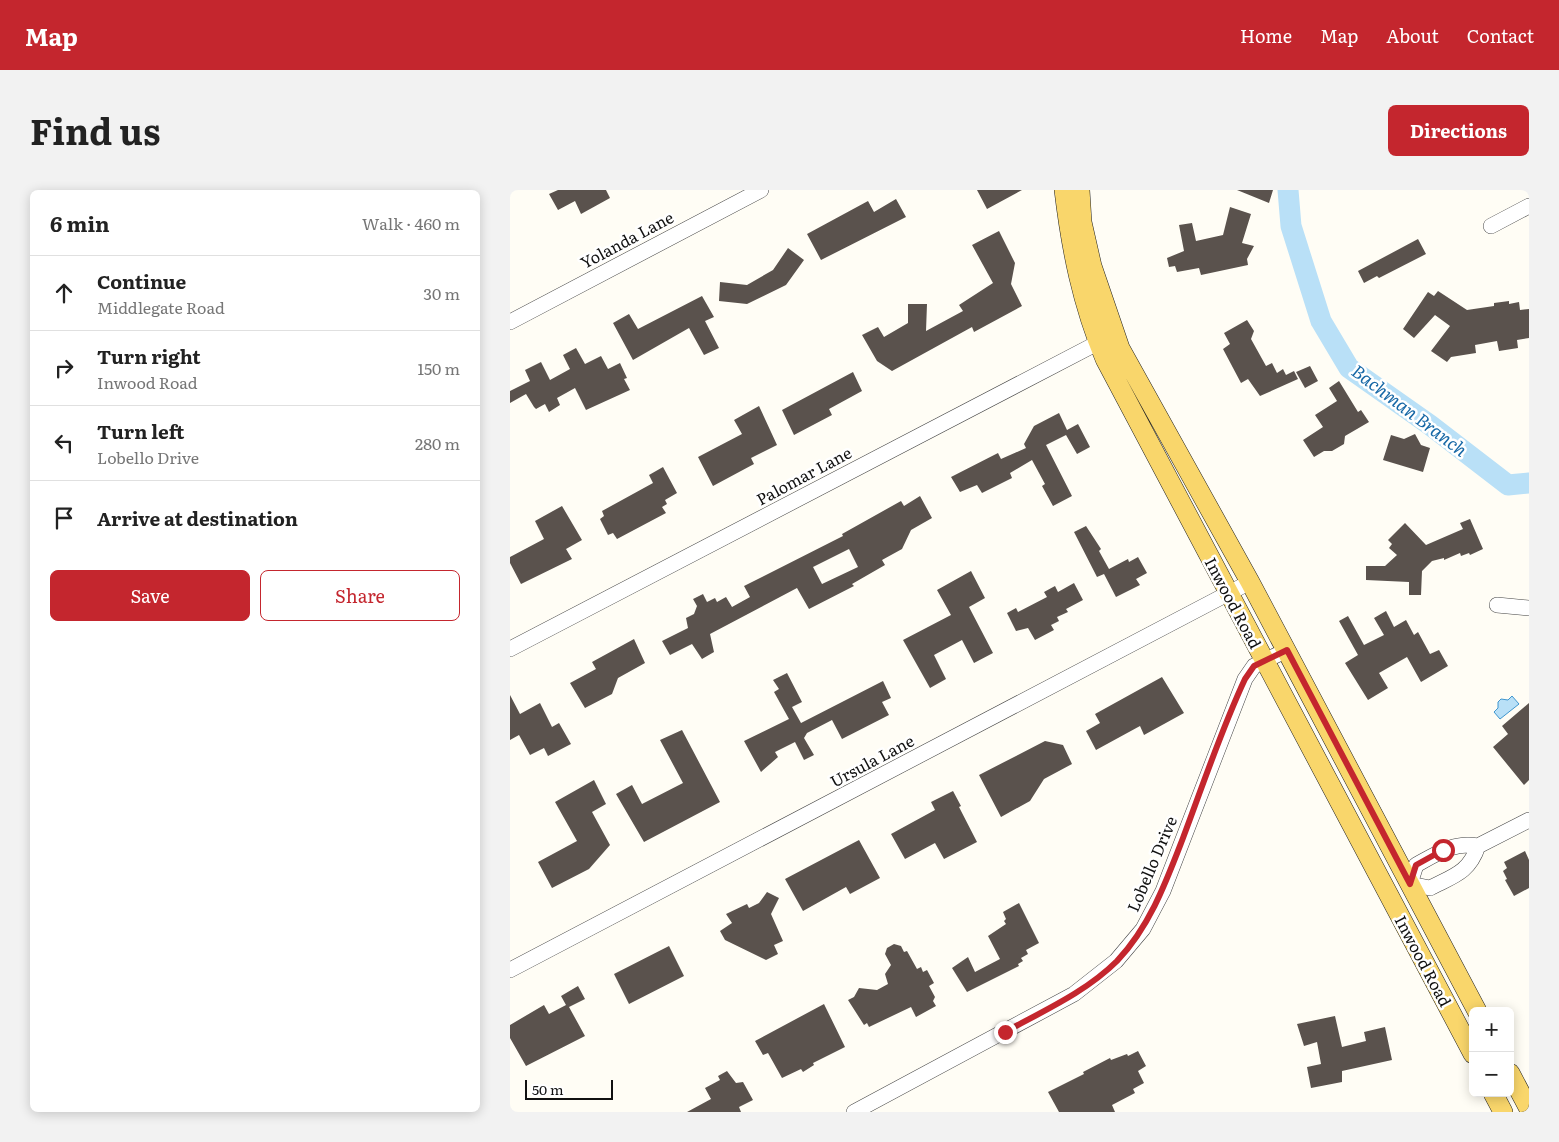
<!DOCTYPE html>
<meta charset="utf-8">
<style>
:root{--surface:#fff;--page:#f2f2f2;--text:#222;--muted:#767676;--line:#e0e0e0;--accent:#c4262e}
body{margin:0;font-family:Literata,serif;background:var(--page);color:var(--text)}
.controls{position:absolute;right:15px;bottom:15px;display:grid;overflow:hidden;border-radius:8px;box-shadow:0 2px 12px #0003}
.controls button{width:45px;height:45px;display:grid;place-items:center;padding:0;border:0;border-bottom:1px solid var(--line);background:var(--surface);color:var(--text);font:25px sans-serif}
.scale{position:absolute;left:15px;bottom:12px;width:88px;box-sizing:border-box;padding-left:5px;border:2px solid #111;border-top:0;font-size:14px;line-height:18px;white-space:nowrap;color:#111;-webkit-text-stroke:4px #fff;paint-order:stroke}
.stop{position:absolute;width:15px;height:15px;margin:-11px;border:4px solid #c4262e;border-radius:50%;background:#fff}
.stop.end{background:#c4262e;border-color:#fff;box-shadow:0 1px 5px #0008}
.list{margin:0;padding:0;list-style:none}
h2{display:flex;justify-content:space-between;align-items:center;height:65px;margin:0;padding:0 20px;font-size:21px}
h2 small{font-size:16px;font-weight:400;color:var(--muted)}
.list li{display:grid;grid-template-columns:32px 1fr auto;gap:15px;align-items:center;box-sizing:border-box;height:75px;padding:0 20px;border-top:1px solid var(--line)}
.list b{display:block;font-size:19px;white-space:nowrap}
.list p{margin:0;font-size:16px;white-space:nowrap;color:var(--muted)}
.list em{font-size:16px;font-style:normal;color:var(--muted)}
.actions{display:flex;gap:10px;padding:15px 20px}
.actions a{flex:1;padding:11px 0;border:1px solid var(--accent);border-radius:8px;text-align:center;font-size:18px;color:var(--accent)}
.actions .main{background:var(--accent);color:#fff}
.icon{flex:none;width:28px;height:28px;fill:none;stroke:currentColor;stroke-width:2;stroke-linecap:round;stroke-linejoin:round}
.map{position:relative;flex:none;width:1019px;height:922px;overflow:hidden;border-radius:8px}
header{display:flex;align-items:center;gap:30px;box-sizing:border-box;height:70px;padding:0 25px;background:var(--accent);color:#fff}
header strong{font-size:24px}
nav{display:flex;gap:28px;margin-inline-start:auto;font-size:18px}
.intro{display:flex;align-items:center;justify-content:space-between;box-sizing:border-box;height:120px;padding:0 30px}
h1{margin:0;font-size:35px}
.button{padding:12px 22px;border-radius:8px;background:var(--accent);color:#fff;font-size:18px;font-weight:700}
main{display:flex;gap:30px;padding:0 30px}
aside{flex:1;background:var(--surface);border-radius:8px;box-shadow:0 2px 12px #0003}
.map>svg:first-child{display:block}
.water{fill:#b9e0f7;stroke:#3f96cf}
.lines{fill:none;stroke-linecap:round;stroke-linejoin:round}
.river{stroke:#b9e0f7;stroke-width:21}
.building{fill:#5a524d;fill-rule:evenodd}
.minor-casing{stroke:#444;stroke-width:16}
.major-casing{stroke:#222;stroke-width:20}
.minor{stroke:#fff;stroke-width:15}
.major{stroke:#f9d66b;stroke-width:19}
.route{stroke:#c4262e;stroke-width:6}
.labels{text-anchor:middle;stroke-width:5;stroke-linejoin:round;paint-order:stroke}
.street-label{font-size:16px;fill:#111;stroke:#fff}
.water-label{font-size:18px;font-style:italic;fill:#1768a6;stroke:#fff}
</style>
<header>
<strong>Map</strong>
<nav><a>Home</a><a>Map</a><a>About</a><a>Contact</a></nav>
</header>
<div class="intro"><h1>Find us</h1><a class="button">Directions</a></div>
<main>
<aside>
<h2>6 min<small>Walk · 460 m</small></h2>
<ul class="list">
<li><svg class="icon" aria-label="ahead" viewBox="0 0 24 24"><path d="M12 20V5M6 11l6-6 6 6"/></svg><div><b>Continue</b><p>Middlegate Road</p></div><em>30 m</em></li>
<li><svg class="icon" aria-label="right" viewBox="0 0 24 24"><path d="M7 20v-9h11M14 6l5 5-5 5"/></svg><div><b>Turn right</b><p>Inwood Road</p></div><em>150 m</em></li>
<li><svg class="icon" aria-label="left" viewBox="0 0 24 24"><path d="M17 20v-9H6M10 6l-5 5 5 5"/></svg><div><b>Turn left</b><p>Lobello Drive</p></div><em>280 m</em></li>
<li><svg class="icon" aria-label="arrive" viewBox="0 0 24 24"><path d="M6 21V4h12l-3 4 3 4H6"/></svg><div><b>Arrive at destination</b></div></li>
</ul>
<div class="actions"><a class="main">Save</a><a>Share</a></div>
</aside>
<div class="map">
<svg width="1019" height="922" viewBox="0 0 1019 922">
<rect width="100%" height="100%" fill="#fffdf5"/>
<path class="water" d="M 1002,506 L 1009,514 L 990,529 L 984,522 L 988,518 L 988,512 L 991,509 L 998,510 Z"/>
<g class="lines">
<path class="river" d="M 778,0 L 781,36 L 811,131 L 839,178 L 920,235 L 998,295 L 1019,293"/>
</g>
<path class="building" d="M 48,0 L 96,0 L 100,8 L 71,24 L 65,11 L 48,20 L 39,4 Z
M 467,0 L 512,0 L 477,19 Z
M 727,0 L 763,0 L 759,13 Z
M 386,9 L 396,27 L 311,70 L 297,44 L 358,11 L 364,22 Z
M 720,17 L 741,24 L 732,53 L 744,56 L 737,69 L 738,75 L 691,85 L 689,78 L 667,82 L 665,76 L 659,77 L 657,68 L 674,61 L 669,35 L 682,33 L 686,51 L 713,45 Z
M 489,41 L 505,73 L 501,94 L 512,116 L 464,142 L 462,137 L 382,181 L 367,171 L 352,145 L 368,137 L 374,147 L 398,133 L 398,114 L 417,114 L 416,141 L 453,121 L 449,115 L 483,93 L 462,55 Z
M 908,49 L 916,64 L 869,88 L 867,86 L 854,93 L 848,81 Z
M 278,58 L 294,70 L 276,95 L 237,114 L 209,111 L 210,92 L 237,95 L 263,80 Z
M 928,101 L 957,120 L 984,116 L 984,113 L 999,111 L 999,114 L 1009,112 L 1010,120 L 1019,119 L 1019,148 L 1007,150 L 1008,158 L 989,161 L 987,151 L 965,155 L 966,163 L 941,167 L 937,172 L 921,161 L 940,136 L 925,125 L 904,148 L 893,139 L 918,102 L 924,106 Z
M 192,106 L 204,127 L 195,131 L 209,158 L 194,165 L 179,138 L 123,170 L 103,133 L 119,124 L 128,139 Z
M 737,130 L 744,141 L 741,149 L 756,176 L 762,173 L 767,183 L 773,179 L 776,185 L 784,181 L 788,189 L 750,206 L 738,189 L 731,193 L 713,159 L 720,154 L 714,143 Z
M 66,158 L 75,174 L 91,166 L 98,179 L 110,173 L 117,188 L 114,189 L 120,200 L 76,220 L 65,198 L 47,208 L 50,215 L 39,222 L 35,214 L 26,219 L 24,217 L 16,204 L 0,213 L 0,201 L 20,191 L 15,180 L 31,172 L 40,190 L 60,179 L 53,165 Z
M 800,176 L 808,191 L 795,198 L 786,182 Z
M 343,182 L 352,201 L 319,219 L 322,225 L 284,245 L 272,220 Z
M 829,191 L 848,222 L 851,220 L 859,232 L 835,246 L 834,254 L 822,261 L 814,261 L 804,267 L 793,250 L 813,237 L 805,225 L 827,211 L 819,198 Z
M 249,216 L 267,255 L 241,268 L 244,274 L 203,296 L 188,267 L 232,244 L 224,230 Z
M 549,223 L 557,240 L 568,234 L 580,257 L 567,264 L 556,245 L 536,255 L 562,306 L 543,316 L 532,296 L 535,294 L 522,270 L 500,283 L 502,288 L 472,303 L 467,295 L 450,302 L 441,287 L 488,263 L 491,269 L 516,258 L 514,254 L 524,236 Z
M 905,244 L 911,255 L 920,258 L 913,282 L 873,270 L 881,245 L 894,249 Z
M 153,277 L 167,303 L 155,310 L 157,314 L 152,317 L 156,323 L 107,349 L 103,343 L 98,345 L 90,329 L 94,326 L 92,321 L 143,293 L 139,285 Z
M 410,306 L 422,328 L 401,340 L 392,359 L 372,370 L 375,375 L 342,394 L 344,396 L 299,419 L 287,398 L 200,444 L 204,462 L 192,469 L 182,454 L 160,465 L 152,451 L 178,438 L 176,428 L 184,424 L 187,416 L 183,409 L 193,404 L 197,412 L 205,408 L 207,412 L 216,407 L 222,417 L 240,407 L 234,396 L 333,346 L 332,344 L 391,311 L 394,316 ZM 339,359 L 348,377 L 312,394 L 303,377 Z
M 52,316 L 72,350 L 56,359 L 62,369 L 11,394 L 0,373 L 0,367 L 34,349 L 25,331 Z
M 960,329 L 973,359 L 960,365 L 959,363 L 951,366 L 950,363 L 934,370 L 934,368 L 922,371 L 912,381 L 911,405 L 899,405 L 899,392 L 856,390 L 856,376 L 875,376 L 887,365 L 879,358 L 882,354 L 878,350 L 895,333 L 916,355 L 953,339 L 950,333 Z
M 576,336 L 591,359 L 589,361 L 599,379 L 618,369 L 619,372 L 628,367 L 637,383 L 626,389 L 630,395 L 606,407 L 594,384 L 587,387 L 564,342 Z
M 461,381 L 475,408 L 459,417 L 483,463 L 464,473 L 452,450 L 424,465 L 436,489 L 420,498 L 393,450 L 441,425 L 427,400 Z
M 564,393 L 573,410 L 556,419 L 558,422 L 547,427 L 549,431 L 541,435 L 544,440 L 525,450 L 518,438 L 506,441 L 497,423 L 506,418 L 508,422 L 537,407 L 534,402 L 545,396 L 548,402 Z
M 876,421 L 884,437 L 896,430 L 904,445 L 908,442 L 920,464 L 929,460 L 938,476 L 911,492 L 897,467 L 869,483 L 878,498 L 858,510 L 835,473 L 848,465 L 829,431 L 838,426 L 854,455 L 874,445 L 864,428 Z
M 124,449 L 135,473 L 108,488 L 102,504 L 75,518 L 60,493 L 86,479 L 82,472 Z
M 277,483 L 292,512 L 282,517 L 291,533 L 373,491 L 381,508 L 372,512 L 379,525 L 332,549 L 322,530 L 297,543 L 294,548 L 304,565 L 294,570 L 285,552 L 265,562 L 268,567 L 251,582 L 234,551 L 279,529 L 264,502 L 269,499 L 263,490 Z
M 652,487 L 674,523 L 634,545 L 630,536 L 586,560 L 576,541 L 590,533 L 585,524 Z
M 0,505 L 10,524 L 30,513 L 42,537 L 49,533 L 61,554 L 38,566 L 34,558 L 20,565 L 9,545 L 0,550 Z
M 1019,513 L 1019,590 L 1014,595 L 983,557 L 998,544 L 992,536 Z
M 172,540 L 210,612 L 134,652 L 106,604 L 122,595 L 132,614 L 173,593 L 150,550 Z
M 535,551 L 553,555 L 562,574 L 534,589 L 520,611 L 491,627 L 469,585 Z
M 84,590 L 96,614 L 82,622 L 100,655 L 79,679 L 42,698 L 28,672 L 67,651 L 45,612 Z
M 443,601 L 451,616 L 449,617 L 467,652 L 434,669 L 425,653 L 395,669 L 381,644 L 425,620 L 421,612 Z
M 349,650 L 370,688 L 340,704 L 336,697 L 293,721 L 275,689 Z
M 1015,661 L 1019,670 L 1019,698 L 1004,706 L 995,690 L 997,689 L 993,681 L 997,678 L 994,672 Z
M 257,702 L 269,708 L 261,724 L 273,751 L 264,755 L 268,764 L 256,770 L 215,750 L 210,741 L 222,733 L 216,724 L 237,714 L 239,718 L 249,713 Z
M 509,713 L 529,753 L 516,760 L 518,764 L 511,768 L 513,771 L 508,774 L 509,776 L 457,802 L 442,778 L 458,767 L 465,782 L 490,769 L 478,746 L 496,734 L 494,731 L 496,729 L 493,722 Z
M 384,754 L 391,756 L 394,762 L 397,761 L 407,779 L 411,777 L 413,782 L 417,780 L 424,793 L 419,796 L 425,807 L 423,811 L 426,816 L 406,827 L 401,817 L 359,837 L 357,833 L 354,835 L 338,810 L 344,807 L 349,798 L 367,800 L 378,794 L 375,784 L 381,775 L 375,764 L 377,758 Z
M 159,756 L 174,786 L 119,814 L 104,784 Z
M 68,796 L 75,809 L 59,817 L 75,846 L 16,876 L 0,848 L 0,835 L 34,815 L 39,824 L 56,815 L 51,806 Z
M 314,814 L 335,857 L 303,873 L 304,875 L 293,882 L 291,879 L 272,888 L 258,863 L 253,865 L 245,851 Z
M 825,826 L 832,857 L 856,851 L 854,842 L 875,837 L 882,870 L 832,881 L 832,892 L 801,898 L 797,877 L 811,874 L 807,852 L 794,856 L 787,834 Z
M 628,861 L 636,876 L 628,881 L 634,893 L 623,899 L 625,903 L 602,915 L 605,922 L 549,922 L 538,902 L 574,884 L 573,882 L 600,868 L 601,870 L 617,864 L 618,866 Z
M 217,881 L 226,893 L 233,892 L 243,910 L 229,917 L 231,922 L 177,922 L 201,909 L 195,898 L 210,890 L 208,886 Z"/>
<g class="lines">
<defs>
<path id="minor" d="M 981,36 L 1019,16
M 0,132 L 251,0
M 987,415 L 1019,418
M 0,459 L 597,148
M 968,656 C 959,683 943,686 920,698 L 900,694 L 906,675 C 926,664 945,651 968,656 L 1019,630
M 0,780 L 740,392
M 344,922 L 564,804 L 606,771 L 633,739 L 653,701 L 735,489 L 744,476 L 777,460"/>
<path id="major" d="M 554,0 C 561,59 572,114 595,169 L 963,864
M 570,0 L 572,32 L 582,76 L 610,158 L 740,392 L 967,821
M 1000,883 L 1019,919
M 983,903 L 993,922"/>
</defs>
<use href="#minor" class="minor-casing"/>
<use href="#major" class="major-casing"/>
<use href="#minor" class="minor"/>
<use href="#major" class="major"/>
</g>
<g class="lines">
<path class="route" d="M 495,842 C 533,821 576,802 607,771 C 640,736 656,692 673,648 C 693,595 711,540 735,489 L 744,476 L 777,460 L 900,694 L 906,675 L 933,660"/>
</g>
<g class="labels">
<g class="street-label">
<text transform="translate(117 50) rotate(-28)" y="6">Yolanda Lane</text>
<text transform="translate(294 286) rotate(-28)" y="6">Palomar Lane</text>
<text transform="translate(723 413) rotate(62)" y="6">Inwood Road</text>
<text transform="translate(362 571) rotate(-28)" y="6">Ursula Lane</text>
<text transform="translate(642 674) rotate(-67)" y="6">Lobello Drive</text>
<text transform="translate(913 771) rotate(62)" y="6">Inwood Road</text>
</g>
<g class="water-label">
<text transform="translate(899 221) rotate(37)" y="6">Bachman Branch</text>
</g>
</g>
</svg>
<div class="controls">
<button>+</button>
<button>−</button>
</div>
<div class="scale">50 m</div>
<div class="stop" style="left:933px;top:660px"></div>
<div class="stop end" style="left:495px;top:842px"></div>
</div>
</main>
